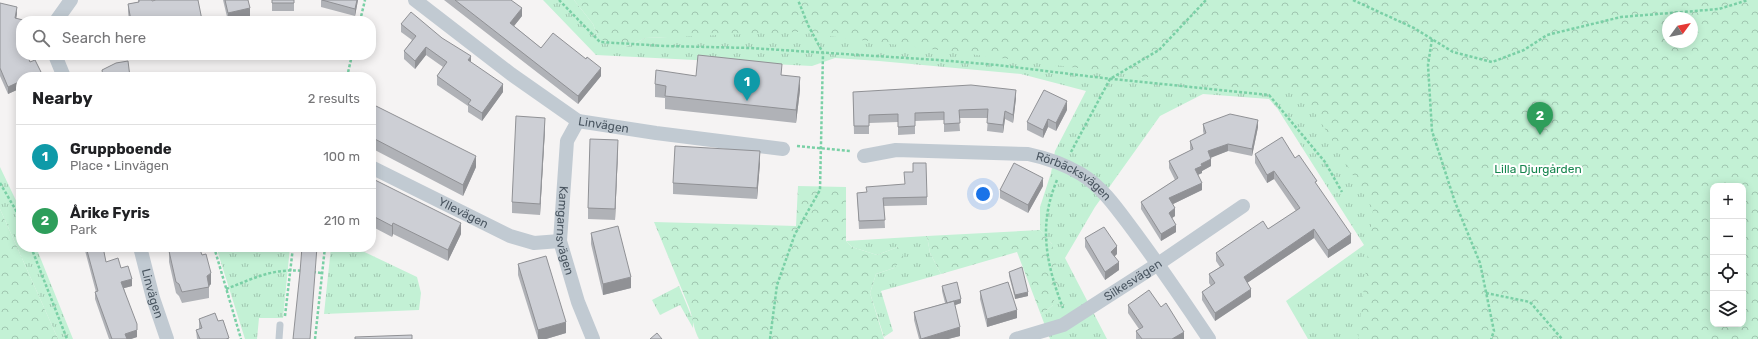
<!DOCTYPE html>
<meta charset="utf-8">
<style>
:root{--surface:#fff;--page:#f2f2f2;--text:#202124;--muted:#757577;--line:#e0e0e0;--accent:#111827}
body{margin:0;font-family:Rubik,sans-serif;background:var(--page);color:var(--text)}
.controls{position:absolute;right:12px;bottom:12px;display:grid;overflow:hidden;border-radius:8px;box-shadow:0 2px 10px #0003}
.controls button{width:36px;height:36px;display:grid;place-items:center;padding:0;border:0;border-bottom:1px solid var(--line);background:var(--surface);color:var(--text);font:20px sans-serif}
.compass{position:absolute;left:1662px;top:12px;width:36px;height:36px;border-radius:50%;background:var(--surface);box-shadow:0 2px 10px #0003;rotate:57deg}
.you{position:absolute;left:983px;top:194px;width:14px;height:14px;margin:-10px;border:3px solid #fff;border-radius:50%;background:#1a73e8;box-shadow:0 0 0 6px #1a73e833}
.badge{display:grid;place-items:center;width:26px;height:26px;border-radius:50%;background:var(--accent);color:#fff;font-size:13px;font-weight:700}
.pin{position:absolute;translate:-50% -33px;filter:drop-shadow(0 1px 2px #0008)}
.pin::after{content:'';position:absolute;top:21px;width:14px;height:12px;background:inherit;clip-path:polygon(0 0,100% 0,50% 100%)}
.list{margin:0;padding:0;list-style:none}
h2{display:flex;justify-content:space-between;align-items:center;height:52px;margin:0;padding:0 16px;font-size:17px}
h2 small{font-size:13px;font-weight:400;color:var(--muted)}
.list li{display:grid;grid-template-columns:26px 1fr auto;gap:12px;align-items:center;box-sizing:border-box;height:64px;padding:0 16px;border-top:1px solid var(--line)}
.list b{display:block;font-size:15px;white-space:nowrap}
.list p{margin:0;font-size:13px;white-space:nowrap;color:var(--muted)}
.list em{font-size:13px;font-style:normal;color:var(--muted)}
.icon{flex:none;width:22px;height:22px;fill:none;stroke:currentColor;stroke-width:2;stroke-linecap:round;stroke-linejoin:round}
.map{position:relative;flex:none;width:1758px;height:339px;overflow:hidden}
.search{position:absolute;background:var(--surface);box-shadow:0 2px 10px #0003;left:16px;top:16px;width:360px;height:44px;display:flex;align-items:center;gap:10px;box-sizing:border-box;padding:0 14px;border-radius:16px;color:var(--muted);font-size:15px}
.panel{position:absolute;background:var(--surface);box-shadow:0 2px 10px #0003;left:16px;top:72px;width:360px;height:180px;border-radius:16px}
.map>svg:first-child{display:block}
.grass{fill:url(#grass-tufts);fill-rule:evenodd}
.forest{fill:url(#forest-crowns);fill-rule:evenodd}
.lines{fill:none;stroke-linecap:round;stroke-linejoin:round}
.path{stroke:#7ad0a6;stroke-width:2.5;stroke-dasharray:3 2;stroke-linecap:butt}
.service{stroke:#c1cad2;stroke-width:7}
.minor{stroke:#c1cad2;stroke-width:14}
.wall{fill:#b0b2b7}
.shaded-wall{fill:#909195}
.building{fill:#cdcfd5;stroke:#909195}
.labels{text-anchor:middle;stroke-width:4;stroke-linejoin:round;paint-order:stroke}
.street-label{font-size:12px;fill:#4a5661;stroke:#fff}
.park-label{font-size:12px;fill:#17864f;stroke:#fff}
</style>
<div class="map">
<svg width="1758" height="339" viewBox="0 0 1758 339">
<defs>
<pattern id="grass-tufts" width="24" height="20" patternUnits="userSpaceOnUse"><rect width="24" height="20" fill="#c3f1d5"/><path d="M3 7l-1-3M5 7V3M7 7l1-3M15 17l-1-3M17 17v-4M19 17l1-3" fill="none" stroke="#a0c6b0"/></pattern>
<pattern id="forest-crowns" width="20" height="18" patternUnits="userSpaceOnUse"><rect width="20" height="18" fill="#c3f1d5"/><path d="M2 6a3 3 0 1 1 6 0M12 15a3 3 0 1 1 6 0" fill="none" stroke="#a0c6b0"/></pattern>
</defs>
<rect width="100%" height="100%" fill="#f5f3f3"/>
<path class="grass" d="M 543,0 L 574,0 L 593,24 L 598,37 L 625,47 L 646,38 L 667,37 L 612,33 L 1758,0 L 1758,339 L 1308,339 L 1286,301 L 1364,245 L 1277,108 L 1269,99 L 1203,94 L 1160,116 L 1095,207 L 1065,258 L 1107,339 L 1050,339 L 1041,315 L 1053,305 L 1052,244 L 1040,230 L 1040,207 L 1051,173 L 1055,151 L 1086,91 L 1021,74 L 879,61 L 835,58 L 812,66 L 596,55 ZM 1668,18 L 1692,18 L 1692,42 L 1668,42 ZM 1713,186 L 1743,186 L 1743,324 L 1713,324 Z
M 0,167 L 21,211 L 21,247 L 36,247 L 73,339 L 58,339 L 0,209 Z
M 927,236 L 930,253 L 941,274 L 881,291 L 893,331 L 884,337 L 870,293 L 876,274 L 894,268 L 898,247 L 877,255 L 852,247 L 846,241 Z
M 218,247 L 290,247 L 283,318 L 259,318 L 257,339 L 245,339 L 218,253 Z
M 331,247 L 354,247 L 417,277 L 421,293 L 419,310 L 324,314 Z
M 679,286 L 693,320 L 693,328 L 680,305 L 660,315 L 652,300 Z"/>
<path class="forest" d="M 574,0 L 1758,0 L 1758,339 L 1358,339 L 1373,209 L 1313,109 L 1287,90 L 1225,87 L 798,32 L 646,38 L 625,47 L 611,45 L 598,37 L 593,24 ZM 1668,18 L 1692,18 L 1692,42 L 1668,42 ZM 1713,186 L 1743,186 L 1743,324 L 1713,324 Z
M 798,186 L 846,187 L 846,241 L 852,247 L 877,255 L 898,247 L 904,257 L 894,268 L 876,274 L 870,293 L 884,339 L 699,339 C 693,328 693,318 689,307 L 654,222 L 796,226 Z
M 0,209 L 58,339 L 0,339 Z
M 1040,230 L 1052,244 L 1059,277 L 1053,305 L 1041,315 L 1017,252 L 941,274 L 930,253 L 927,236 Z"/>
<g class="lines">
<path class="path" d="M 559,0 L 600,42 L 665,46 L 750,48 L 938,60 L 997,65 L 1103,78 L 1269,95 L 1325,162 L 1342,192
M 1353,0 L 1414,28 L 1453,52 L 1492,62 L 1524,50 L 1547,35 L 1621,17 L 1719,9 L 1748,0
M 360,21 L 365,0
M 1432,39 L 1428,65 L 1432,131 L 1455,202 L 1480,263 L 1494,331 L 1491,339
M 347,77 L 352,55
M 797,146 L 850,151
M 1071,152 L 1110,79 L 1159,50 L 1206,0
M 1057,180 C 1038,225 1046,264 1063,308
M 0,183 L 21,219
M 31,247 L 67,339
M 214,247 L 241,339
M 313,272 L 322,273
M 226,289 C 255,278 272,268 304,271
M 1486,293 L 1530,302 L 1562,339
M 285,316 L 293,247
M 315,339 L 325,247
M 770,339 L 777,285 L 795,234 L 820,190 L 823,53 L 808,25 L 798,0"/>
<path class="service" d="M 279,339 L 280,325"/>
<g class="minor">
<path id="s1" d="M 415,0 L 511,74 L 578,121 L 656,133 L 783,149"/>
<path d="M 56,21 L 71,0"/>
<path d="M 55,55 L 64,77"/>
<path id="s2" d="M 578,121 L 567,141 L 560,241 L 578,302 L 593,339"/>
<path id="s3" d="M 864,156 L 896,150 L 1028,154 C 1047,158 1064,164 1081,174 C 1104,188 1120,213 1136,234 C 1161,268 1185,303 1209,339"/>
<path id="s4" d="M 371,167 L 510,236 L 534,243 L 560,241"/>
<path id="s5" d="M 140,247 L 153,298 L 167,339"/>
<path id="s6" d="M 1016,339 L 1063,325 L 1158,264 L 1243,206"/>
</g>
</g>
<path class="wall" d="M 138,0 L 152,0 L 152,1 L 198,0 L 202,21 L 129,21 L 128,12 L 128,4 L 138,2 Z
M 223,0 L 248,0 L 250,16 L 228,21 Z
M 272,0 L 294,0 L 294,11 L 272,11 Z
M 321,0 L 358,0 L 355,16 L 321,7 Z
M 444,0 L 511,0 L 522,16 L 514,26 L 541,48 L 601,76 L 578,104 Z
M 0,3 L 17,14 L 16,18 L 21,21 L 21,37 L 20,41 L 30,62 L 41,77 L 21,77 L 21,88 L 8,94 L 0,76 Z
M 401,24 L 471,62 L 503,92 L 482,121 L 468,112 L 468,106 L 437,85 L 437,76 L 443,67 L 426,55 L 415,69 L 404,59 L 404,51 L 412,40 L 401,32 Z
M 782,75 L 800,90 L 796,123 L 665,109 L 665,98 L 655,97 L 655,84 L 696,76 Z
M 853,92 L 1016,98 L 1013,123 L 1005,119 L 1003,133 L 987,131 L 988,118 L 959,118 L 960,131 L 944,132 L 944,120 L 915,121 L 915,134 L 898,135 L 898,122 L 869,123 L 869,134 L 854,134 Z
M 371,107 L 476,167 L 463,196 L 371,148 Z
M 1067,110 L 1056,131 L 1048,127 L 1043,138 L 1027,130 L 1027,122 Z
M 1203,124 L 1258,127 L 1252,156 L 1228,151 L 1211,157 L 1211,166 L 1202,171 L 1202,173 L 1198,175 L 1202,190 L 1173,204 L 1175,216 L 1172,218 L 1176,232 L 1161,241 L 1141,209 L 1141,202 L 1175,180 L 1169,168 L 1169,161 L 1191,150 L 1190,149 L 1190,141 L 1204,135 L 1203,131 Z
M 545,129 L 540,215 L 512,213 L 512,202 Z
M 618,151 L 615,220 L 588,219 L 588,208 Z
M 1255,154 L 1295,158 L 1317,185 L 1351,243 L 1328,258 L 1314,238 L 1247,283 L 1251,297 L 1215,321 L 1202,300 L 1202,292 L 1211,286 L 1209,283 L 1209,274 L 1220,267 L 1216,261 L 1216,253 L 1268,229 L 1296,211 L 1274,179 L 1267,183 L 1255,163 Z
M 760,163 L 757,199 L 673,194 L 673,183 Z
M 371,178 L 461,234 L 448,261 L 393,234 L 392,237 L 371,226 Z
M 1043,186 L 1028,213 L 1000,198 L 1000,190 Z
M 857,193 L 927,197 L 927,205 L 884,206 L 885,228 L 859,229 Z
M 591,233 L 631,288 L 603,295 L 591,244 Z
M 1085,238 L 1117,254 L 1114,256 L 1119,270 L 1105,280 L 1085,247 Z
M 84,247 L 103,247 L 106,262 L 121,268 L 132,286 L 124,288 L 137,337 L 131,339 L 109,339 L 95,299 L 95,292 L 96,292 Z
M 169,251 L 211,284 L 209,286 L 209,298 L 182,303 L 179,296 L 176,293 L 169,262 Z
M 518,264 L 566,333 L 546,339 L 538,339 L 518,275 Z
M 1009,272 L 1028,296 L 1015,299 L 1009,276 Z
M 942,286 L 961,303 L 955,305 L 960,336 L 948,339 L 919,339 L 914,320 L 914,312 L 945,303 L 942,291 Z
M 980,291 L 1017,318 L 987,327 L 980,299 Z
M 1128,305 L 1161,307 L 1184,339 L 1136,339 L 1136,331 L 1139,329 L 1128,313 Z
M 199,319 L 218,321 L 229,339 L 197,339 L 196,330 L 199,329 Z"/>
<path class="shaded-wall" d="M 357,0 L 358,0 L 355,16 L 355,9 Z
M 17,7 L 17,14 L 15,25 L 15,18 Z
M 250,8 L 250,16 L 228,21 L 228,13 Z
M 522,8 L 522,16 L 510,31 L 510,23 Z
M 21,29 L 21,37 L 19,45 L 19,38 Z
M 426,47 L 426,55 L 415,69 L 415,61 Z
M 471,56 L 471,64 L 468,60 Z
M 601,68 L 601,76 L 578,104 L 578,96 Z
M 41,72 L 41,77 L 30,77 Z
M 800,77 L 800,90 L 796,123 L 796,110 Z
M 21,81 L 21,88 L 8,94 L 8,87 Z
M 503,84 L 503,92 L 482,121 L 482,113 Z
M 1016,90 L 1016,98 L 1013,123 L 1013,115 Z
M 1067,101 L 1067,110 L 1056,131 L 1056,123 Z
M 1005,111 L 1005,119 L 1003,133 L 1003,125 Z
M 545,118 L 545,129 L 540,215 L 540,204 Z
M 1048,119 L 1048,127 L 1043,138 L 1043,130 Z
M 1258,120 L 1258,127 L 1252,156 L 1252,149 Z
M 618,140 L 618,151 L 615,220 L 615,209 Z
M 1228,144 L 1228,151 L 1208,159 L 1208,151 Z
M 760,151 L 760,163 L 757,199 L 757,188 Z
M 476,156 L 476,167 L 463,196 L 463,185 Z
M 1211,159 L 1211,166 L 1202,171 L 1202,173 L 1195,176 L 1195,169 L 1201,164 Z
M 1274,171 L 1274,179 L 1267,183 L 1267,175 Z
M 1043,178 L 1043,186 L 1028,213 L 1028,205 Z
M 1202,183 L 1202,190 L 1169,206 L 1169,198 Z
M 1175,208 L 1175,216 L 1169,220 L 1169,213 Z
M 393,223 L 393,234 L 392,237 L 392,226 Z
M 461,223 L 461,234 L 448,261 L 448,250 Z
M 1176,225 L 1176,232 L 1161,241 L 1161,234 Z
M 1314,229 L 1314,238 L 1244,285 L 1244,277 Z
M 1351,234 L 1351,243 L 1328,258 L 1328,250 Z
M 1117,246 L 1117,254 L 1111,260 L 1111,252 Z
M 1119,262 L 1119,270 L 1105,280 L 1105,272 Z
M 211,273 L 211,284 L 207,288 L 207,276 Z
M 631,277 L 631,288 L 603,295 L 603,284 Z
M 132,279 L 132,286 L 121,289 L 121,282 Z
M 1251,289 L 1251,297 L 1215,321 L 1215,313 Z
M 1028,292 L 1028,296 L 1015,299 L 1015,295 Z
M 961,299 L 961,303 L 947,308 L 947,304 Z
M 1017,310 L 1017,318 L 987,327 L 987,319 Z
M 566,322 L 566,333 L 546,339 L 538,339 L 538,330 Z
M 960,327 L 960,336 L 948,339 L 921,339 Z
M 137,330 L 137,337 L 131,339 L 125,339 L 125,334 Z
M 1184,332 L 1184,339 L 1172,339 Z"/>
<path class="building" d="M 139,0 L 152,0 L 152,1 L 156,0 L 198,0 L 202,20 L 194,21 L 131,21 L 128,4 L 139,2 Z
M 225,0 L 248,0 L 250,8 L 228,13 Z
M 272,0 L 294,0 L 294,3 L 272,3 Z
M 322,0 L 357,0 L 355,9 Z
M 455,0 L 511,0 L 522,8 L 510,23 L 541,48 L 553,33 L 586,59 L 587,57 L 601,68 L 578,96 Z
M 0,3 L 17,7 L 15,18 L 23,20 L 23,21 L 21,21 L 21,29 L 19,38 L 21,43 L 21,55 L 27,55 L 30,62 L 35,60 L 41,72 L 30,77 L 21,77 L 21,81 L 8,87 L 0,68 Z
M 411,12 L 442,38 L 471,56 L 468,60 L 503,84 L 482,113 L 468,104 L 471,100 L 437,76 L 447,62 L 426,47 L 415,61 L 404,51 L 416,36 L 401,24 Z
M 698,55 L 782,64 L 781,75 L 800,77 L 796,110 L 665,96 L 666,86 L 655,84 L 656,70 L 696,76 Z
M 128,61 L 130,77 L 103,77 L 102,70 L 116,63 Z
M 971,85 L 1016,90 L 1013,115 L 1005,111 L 1003,125 L 987,123 L 988,109 L 959,110 L 960,123 L 944,124 L 944,112 L 915,113 L 915,126 L 898,127 L 898,114 L 869,115 L 869,126 L 854,126 L 853,92 Z
M 1044,90 L 1067,101 L 1056,123 L 1048,119 L 1043,130 L 1027,122 Z
M 372,104 L 476,156 L 463,185 L 371,137 L 371,107 Z
M 1230,114 L 1258,120 L 1252,149 L 1228,144 L 1208,151 L 1211,159 L 1201,164 L 1202,166 L 1195,169 L 1202,183 L 1169,198 L 1175,208 L 1169,213 L 1176,225 L 1161,234 L 1141,202 L 1178,178 L 1169,161 L 1193,149 L 1190,141 L 1206,133 L 1203,124 Z
M 516,116 L 545,118 L 540,204 L 512,202 Z
M 1282,137 L 1295,158 L 1299,155 L 1317,181 L 1315,182 L 1351,234 L 1328,250 L 1314,229 L 1244,277 L 1251,289 L 1215,313 L 1202,292 L 1215,283 L 1209,274 L 1224,265 L 1216,253 L 1263,221 L 1268,229 L 1300,208 L 1274,171 L 1267,175 L 1255,154 Z
M 590,139 L 618,140 L 615,209 L 588,208 Z
M 675,146 L 760,151 L 757,188 L 673,183 Z
M 913,163 L 926,163 L 927,197 L 883,198 L 885,220 L 859,221 L 857,193 L 867,192 L 866,187 L 905,184 L 904,172 L 913,172 Z
M 1014,163 L 1043,178 L 1028,205 L 1000,190 Z
M 371,178 L 461,223 L 448,250 L 393,223 L 392,226 L 371,215 Z
M 618,226 L 631,277 L 603,284 L 591,233 Z
M 1104,227 L 1117,246 L 1111,252 L 1119,262 L 1105,272 L 1085,238 Z
M 86,247 L 103,247 L 106,262 L 118,258 L 121,268 L 128,266 L 132,279 L 121,282 L 137,324 L 137,330 L 125,334 L 127,339 L 112,339 L 95,292 L 98,291 Z
M 192,247 L 199,247 L 202,255 L 206,254 L 211,273 L 207,276 L 209,287 L 182,292 L 179,284 L 176,282 L 169,251 Z
M 302,247 L 317,247 L 310,339 L 293,339 L 300,272 Z
M 546,256 L 566,322 L 538,330 L 518,264 Z
M 1022,267 L 1028,292 L 1015,295 L 1009,272 Z
M 957,282 L 961,299 L 947,303 L 942,286 Z
M 1008,282 L 1017,310 L 987,319 L 980,291 Z
M 1149,290 L 1161,307 L 1166,303 L 1184,332 L 1172,339 L 1142,339 L 1136,331 L 1143,327 L 1128,305 Z
M 954,301 L 960,327 L 921,339 L 914,312 Z
M 215,313 L 218,321 L 223,320 L 229,338 L 226,339 L 200,339 L 196,330 L 202,328 L 199,319 Z
M 657,333 L 662,339 L 650,339 Z
M 412,335 L 412,339 L 355,339 L 355,337 Z"/>
<g class="labels">
<g class="street-label">
<text dy="4" stroke="none"><textPath href="#s1" startOffset="229">Linvägen</textPath></text>
<text dy="4" stroke="none"><textPath href="#s3" startOffset="216">Rörbäcksvägen</textPath></text>
<text dy="4" stroke="none"><textPath href="#s4" startOffset="103">Yllevägen</textPath></text>
<text dy="4" stroke="none"><textPath href="#s2" startOffset="113">Kamgarnsvägen</textPath></text>
<text dy="4" stroke="none"><textPath href="#s6" startOffset="132">Silkesvägen</textPath></text>
<text dy="4" stroke="none"><textPath href="#s5" startOffset="48">Linvägen</textPath></text>
</g>
<g class="park-label">
<text x="1538" y="173">Lilla Djurgården</text>
</g>
</g>
</svg>
<div class="controls">
<button>+</button>
<button>−</button>
<button><svg class="icon" aria-label="locate" viewBox="0 0 24 24"><circle cx="12" cy="12" r="6"/><path d="M12 2v4M12 18v4M2 12h4M18 12h4"/></svg></button>
<button><svg class="icon" aria-label="layers" viewBox="0 0 24 24"><path d="M12 4l9 5-9 5-9-5zM3 14l9 5 9-5"/></svg></button>
</div>
<svg class="compass" viewBox="-18 -18 36 36"><path d="M0-13l5 13h-10z" fill="#e53935"/><path d="M0 13l5-13h-10z" fill="#757577"/></svg>
<div class="you"></div>
<div class="pin badge" style="left:747px;top:101px;background:#0f9aa8">1</div>
<div class="pin badge" style="left:1540px;top:135px;background:#2e9e5b">2</div>
<div class="search"><svg class="icon" aria-label="search" viewBox="0 0 24 24"><circle cx="10" cy="10" r="6"/><path d="M15 15l6 6"/></svg>Search here</div>
<section class="panel">
<h2>Nearby<small>2 results</small></h2>
<ul class="list">
<li><span class="badge" style="background:#0f9aa8">1</span><div><b>Gruppboende</b><p>Place · Linvägen</p></div><em>100 m</em></li>
<li><span class="badge" style="background:#2e9e5b">2</span><div><b>Årike Fyris</b><p>Park</p></div><em>210 m</em></li>
</ul>
</section>
</div>
